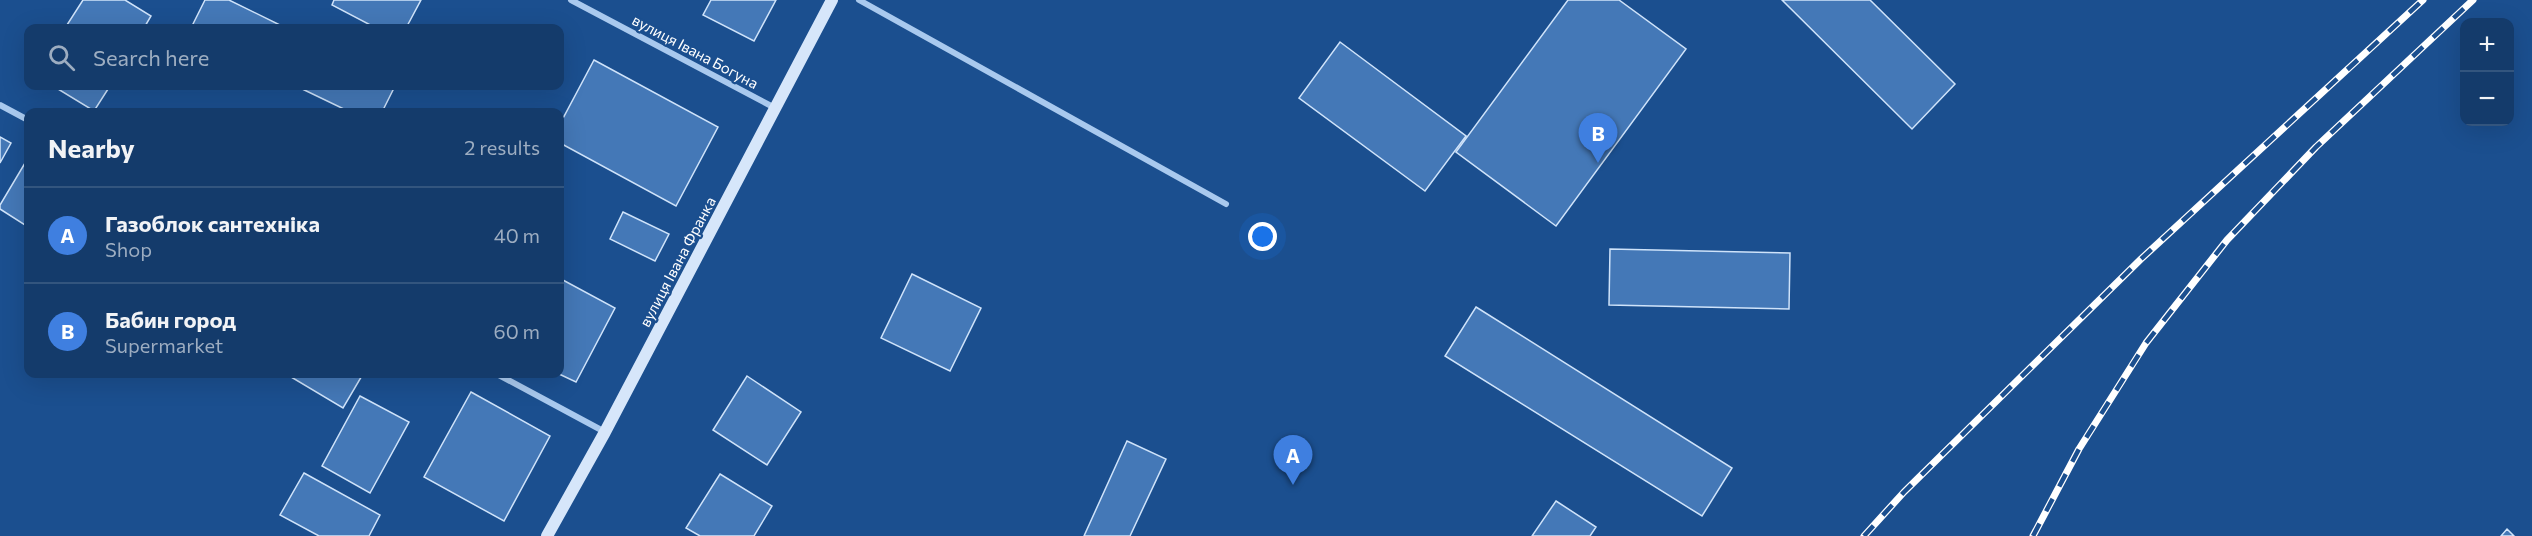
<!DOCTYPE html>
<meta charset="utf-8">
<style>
:root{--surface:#143b6b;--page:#1d4271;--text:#f1f3f6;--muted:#9dadc1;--line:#33557e;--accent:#8c9099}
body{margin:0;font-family:Commissioner,sans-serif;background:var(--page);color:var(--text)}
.controls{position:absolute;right:18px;top:18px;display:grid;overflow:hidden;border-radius:12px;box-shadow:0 6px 24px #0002}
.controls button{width:54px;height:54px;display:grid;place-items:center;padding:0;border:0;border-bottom:2px solid var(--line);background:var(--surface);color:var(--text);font:30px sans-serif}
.you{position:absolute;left:1263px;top:237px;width:21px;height:21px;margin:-15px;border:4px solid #fff;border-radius:50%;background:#1a73e8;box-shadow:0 0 0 9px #1a73e833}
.badge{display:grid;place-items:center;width:39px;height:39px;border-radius:50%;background:var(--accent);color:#fff;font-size:20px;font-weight:700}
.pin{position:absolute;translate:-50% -50px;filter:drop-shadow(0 2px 3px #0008)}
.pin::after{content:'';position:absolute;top:32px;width:21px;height:18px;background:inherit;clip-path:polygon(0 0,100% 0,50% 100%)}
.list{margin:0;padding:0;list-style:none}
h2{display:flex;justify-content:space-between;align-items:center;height:78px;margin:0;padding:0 24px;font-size:26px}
h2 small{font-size:20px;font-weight:400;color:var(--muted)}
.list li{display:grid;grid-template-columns:39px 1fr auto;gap:18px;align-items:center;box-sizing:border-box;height:96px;padding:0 24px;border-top:2px solid var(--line)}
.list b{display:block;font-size:22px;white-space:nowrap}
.list p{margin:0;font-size:20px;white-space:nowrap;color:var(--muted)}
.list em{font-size:20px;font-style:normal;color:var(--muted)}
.icon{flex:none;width:33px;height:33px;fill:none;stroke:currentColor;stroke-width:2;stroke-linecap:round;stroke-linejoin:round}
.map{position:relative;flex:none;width:2532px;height:536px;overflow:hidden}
.search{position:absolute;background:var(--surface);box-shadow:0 6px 24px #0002;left:24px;top:24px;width:540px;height:66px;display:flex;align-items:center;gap:15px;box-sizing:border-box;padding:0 21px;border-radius:12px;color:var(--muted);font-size:22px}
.panel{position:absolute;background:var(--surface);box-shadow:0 6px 24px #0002;left:24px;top:108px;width:540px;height:270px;border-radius:12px}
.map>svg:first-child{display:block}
.building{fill:#4478b7;stroke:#cfe3fa;stroke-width:1.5}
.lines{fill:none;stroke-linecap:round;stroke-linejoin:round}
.street{stroke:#a9c9ee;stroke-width:6}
.secondary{stroke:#d6e6fa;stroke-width:12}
.rail-casing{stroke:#fff;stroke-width:7}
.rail{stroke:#1b4f8f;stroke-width:4.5;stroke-dasharray:14;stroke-linecap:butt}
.labels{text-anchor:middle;stroke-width:4.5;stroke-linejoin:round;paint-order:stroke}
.street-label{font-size:15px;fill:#fff;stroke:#1b4f8f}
</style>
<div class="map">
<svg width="2532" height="536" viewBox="0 0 2532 536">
<rect width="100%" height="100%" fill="#1b4f8f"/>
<path class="building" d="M 83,0 L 125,0 L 151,16 L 144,28 L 65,28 Z
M 205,0 L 229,0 L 286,28 L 191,28 Z
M 334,0 L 421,0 L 406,28 L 376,28 L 332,5 Z
M 711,0 L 776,0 L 754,41 L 703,15 Z
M 1568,0 L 1619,0 L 1686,49 L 1556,226 L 1456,152 Z
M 1782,0 L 1870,0 L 1955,84 L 1912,129 Z
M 1340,42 L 1466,136 L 1425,191 L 1299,98 Z
M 594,60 L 718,127 L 676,206 L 560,143 L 560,124 Z
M 53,86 L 110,86 L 94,111 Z
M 296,86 L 395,86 L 382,112 L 350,112 Z
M 0,137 L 11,143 L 0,163 Z
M 28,158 L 28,227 L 0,209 L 0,205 Z
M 623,212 L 669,234 L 655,261 L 610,239 Z
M 1610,249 L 1790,253 L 1789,309 L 1609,305 Z
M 912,274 L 981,308 L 950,371 L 881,338 Z
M 561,279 L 615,308 L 576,382 L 559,374 Z
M 1476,307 L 1732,468 L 1702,516 L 1445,356 Z
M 286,374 L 363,374 L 343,408 Z
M 747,376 L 801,412 L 767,465 L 713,430 Z
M 471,392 L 550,436 L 504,521 L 424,477 Z
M 360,396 L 409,422 L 370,493 L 322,466 Z
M 1127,441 L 1166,459 L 1130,536 L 1084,536 Z
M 304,473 L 380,515 L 369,536 L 319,536 L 280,515 Z
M 720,474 L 772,506 L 754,536 L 700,536 L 686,528 Z
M 1556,501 L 1596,527 L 1590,536 L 1532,536 Z
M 2507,529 L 2514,536 L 2501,536 Z"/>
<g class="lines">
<path class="street" d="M 571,0 L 775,108
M 859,0 L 1226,204
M 0,105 L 28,120
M 497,374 L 605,432"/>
<path class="secondary" d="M 547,536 L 605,432 L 832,0"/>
<defs>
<path id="rail" d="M 1864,536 L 1904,492 L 2141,259 L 2423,0
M 2033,536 L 2079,449 L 2146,343 L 2227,240 L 2316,147 L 2473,0"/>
</defs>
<use href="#rail" class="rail-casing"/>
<use href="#rail" class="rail"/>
</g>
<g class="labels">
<g class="street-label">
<text transform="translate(695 52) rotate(28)" y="5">вулиця Івана Богуна</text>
<text transform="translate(678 262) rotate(-62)" y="5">вулиця Івана Франка</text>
</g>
</g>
</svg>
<div class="controls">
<button>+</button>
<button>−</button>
</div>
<div class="you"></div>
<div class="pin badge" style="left:1293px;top:485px;background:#3f7fe0">A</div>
<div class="pin badge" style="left:1598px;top:163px;background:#3f7fe0">B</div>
<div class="search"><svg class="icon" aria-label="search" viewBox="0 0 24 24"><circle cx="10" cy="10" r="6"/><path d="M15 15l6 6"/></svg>Search here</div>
<section class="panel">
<h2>Nearby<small>2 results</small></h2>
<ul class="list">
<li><span class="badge" style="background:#3f7fe0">A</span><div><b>Газоблок сантехніка</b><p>Shop</p></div><em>40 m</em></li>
<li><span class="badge" style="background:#3f7fe0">B</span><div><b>Бабин город</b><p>Supermarket</p></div><em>60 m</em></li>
</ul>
</section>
</div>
